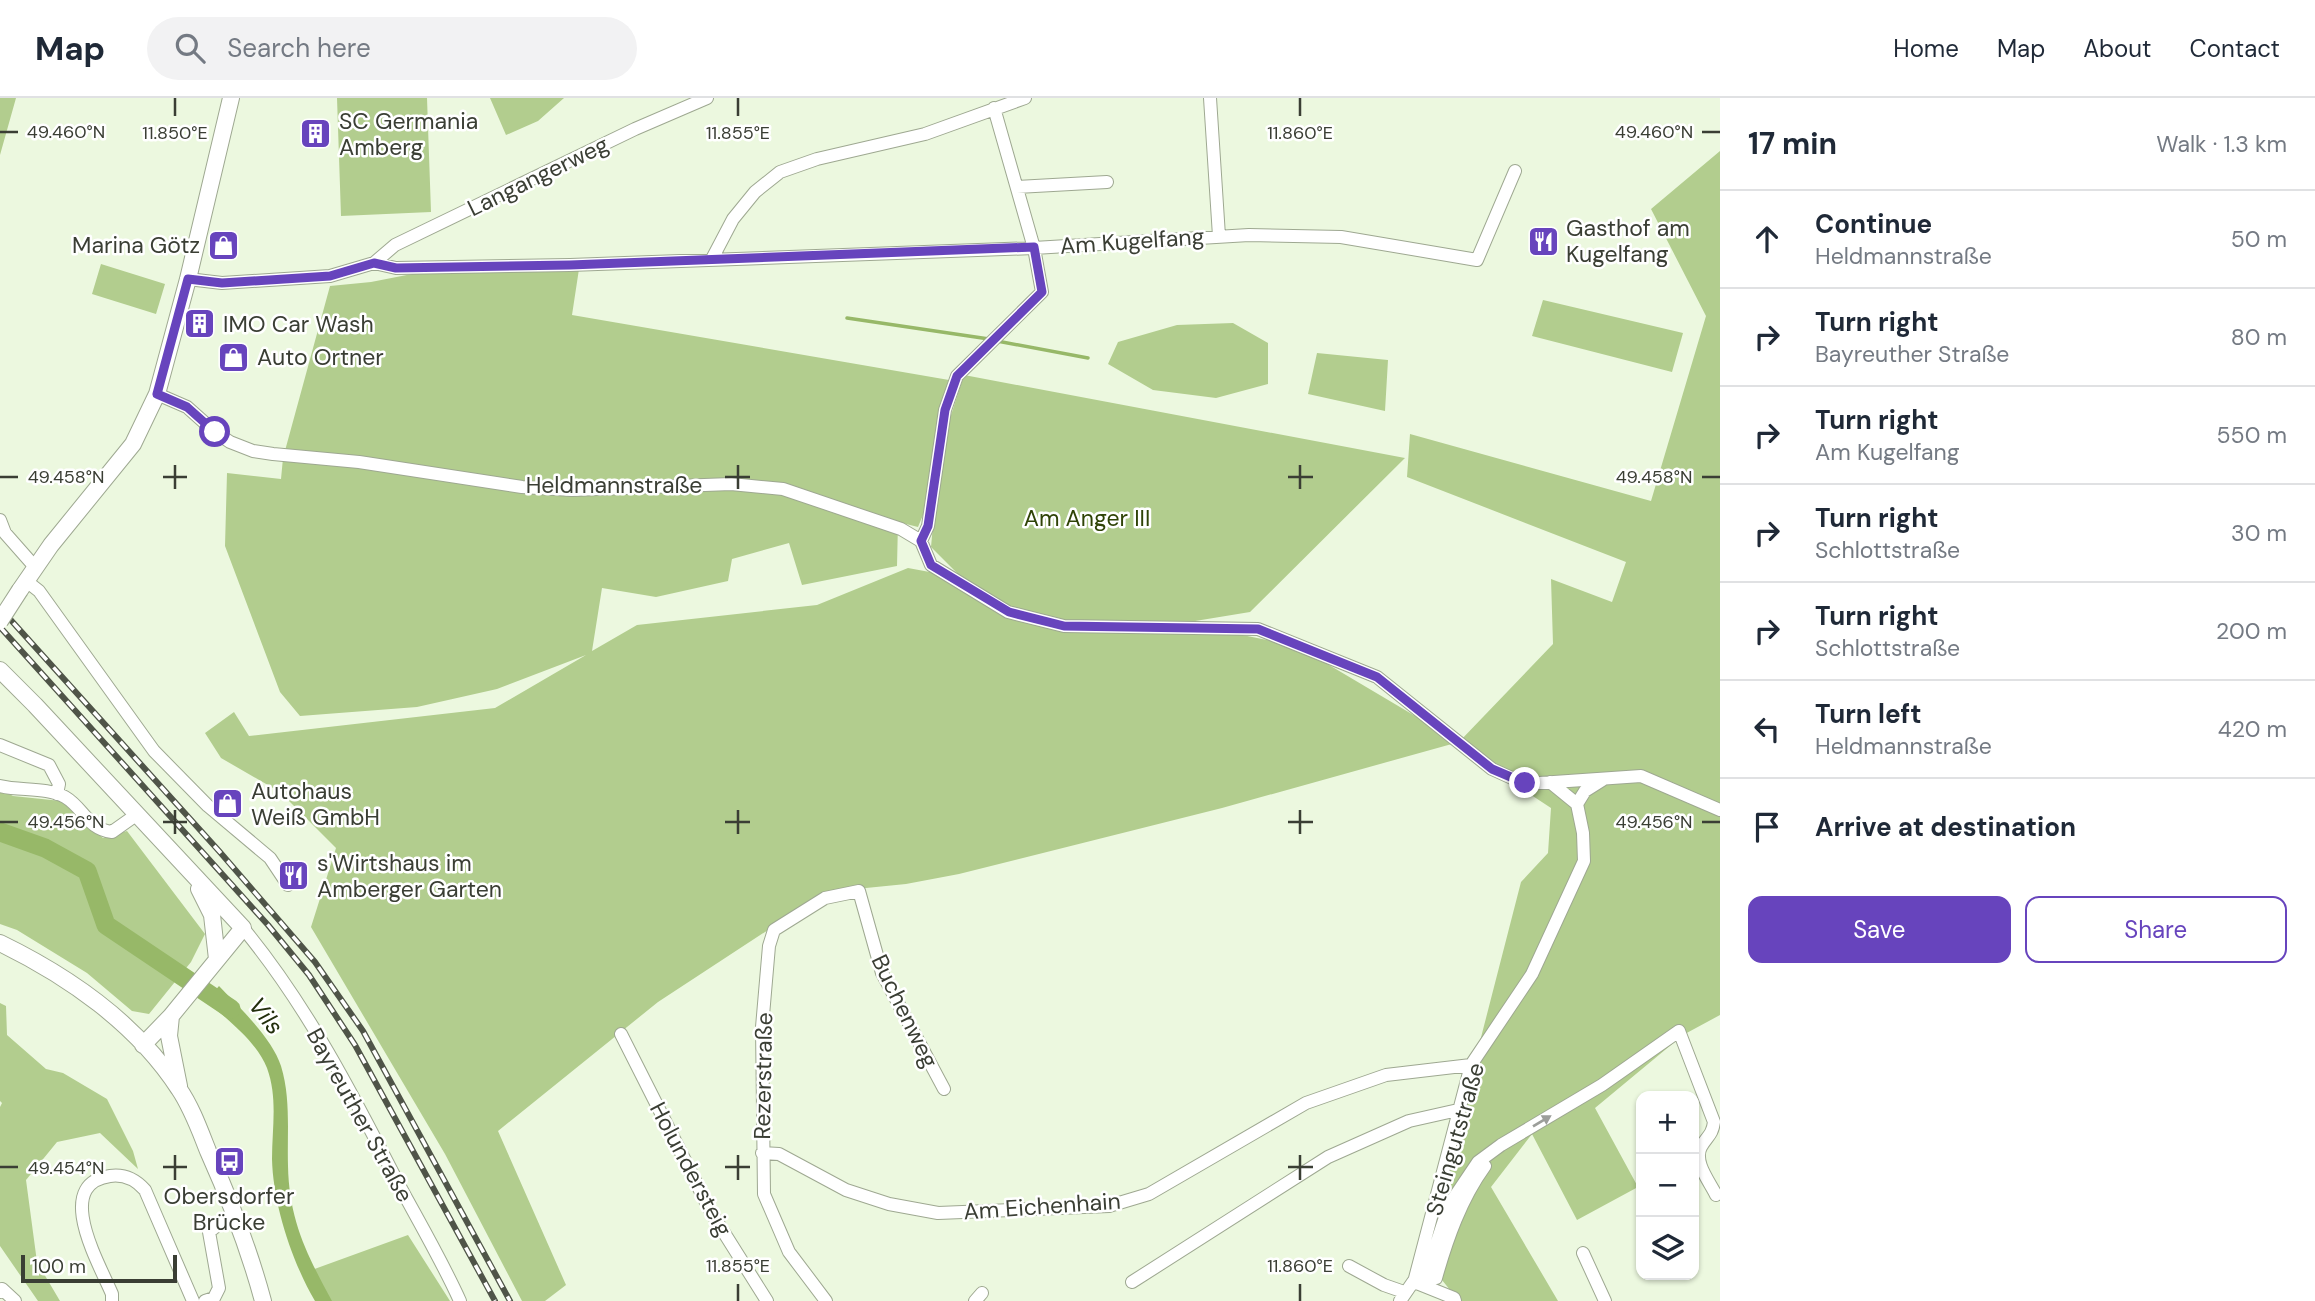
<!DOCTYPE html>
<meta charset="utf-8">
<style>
:root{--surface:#fff;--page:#f2f2f3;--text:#1f2937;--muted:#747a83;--line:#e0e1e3;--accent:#6744bd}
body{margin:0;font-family:"DM Sans",sans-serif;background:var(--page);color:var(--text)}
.controls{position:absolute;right:21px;bottom:21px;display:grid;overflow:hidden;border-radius:14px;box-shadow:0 2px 5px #0004}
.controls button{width:63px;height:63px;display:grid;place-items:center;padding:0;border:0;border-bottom:2px solid var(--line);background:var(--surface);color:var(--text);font:35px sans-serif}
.scale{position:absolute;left:21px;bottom:18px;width:156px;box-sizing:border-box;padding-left:7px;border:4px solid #3a3e34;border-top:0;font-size:19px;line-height:24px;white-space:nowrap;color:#3a3e34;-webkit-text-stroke:5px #fff;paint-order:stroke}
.stop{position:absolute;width:21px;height:21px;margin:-16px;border:5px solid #6744bd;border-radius:50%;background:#fff}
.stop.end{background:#6744bd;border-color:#fff;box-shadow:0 2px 7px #0008}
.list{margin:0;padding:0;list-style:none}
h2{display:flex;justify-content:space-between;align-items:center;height:91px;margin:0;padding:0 28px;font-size:30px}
h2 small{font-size:23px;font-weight:400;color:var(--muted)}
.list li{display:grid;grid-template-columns:46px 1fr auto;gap:21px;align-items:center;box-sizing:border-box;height:98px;padding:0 28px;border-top:2px solid var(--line)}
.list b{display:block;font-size:26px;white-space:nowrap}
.list p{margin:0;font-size:23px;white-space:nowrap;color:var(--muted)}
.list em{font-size:23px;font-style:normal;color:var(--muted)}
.actions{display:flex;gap:14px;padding:21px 28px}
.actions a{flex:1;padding:16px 0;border:2px solid var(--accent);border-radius:14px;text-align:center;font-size:24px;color:var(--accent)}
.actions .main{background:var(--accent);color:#fff}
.icon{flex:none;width:38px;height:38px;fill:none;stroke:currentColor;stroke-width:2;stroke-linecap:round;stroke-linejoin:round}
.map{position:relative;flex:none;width:1720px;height:1203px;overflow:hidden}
header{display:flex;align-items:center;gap:42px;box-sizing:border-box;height:98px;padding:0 35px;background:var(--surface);border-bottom:2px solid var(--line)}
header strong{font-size:33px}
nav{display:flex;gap:38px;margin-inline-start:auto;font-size:24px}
.search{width:490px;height:63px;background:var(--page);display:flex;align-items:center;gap:18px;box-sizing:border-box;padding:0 24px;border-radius:38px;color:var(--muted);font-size:26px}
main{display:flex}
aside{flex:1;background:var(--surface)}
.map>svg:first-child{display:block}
.green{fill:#b2cd8e}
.water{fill:#97b868}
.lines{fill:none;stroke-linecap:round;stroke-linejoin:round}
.stream{stroke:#97b868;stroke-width:3.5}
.river{stroke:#97b868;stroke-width:19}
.minor-casing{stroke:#9ea891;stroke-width:14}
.major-casing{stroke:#9ea891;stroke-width:18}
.minor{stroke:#fff;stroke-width:12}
.major{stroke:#fff;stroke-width:16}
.rail-casing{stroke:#4f5448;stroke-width:6}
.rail{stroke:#fff;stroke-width:3.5;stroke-dasharray:10;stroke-linecap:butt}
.major-bridge-casing{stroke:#9ea891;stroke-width:18;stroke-linecap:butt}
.major-bridge{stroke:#fff;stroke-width:16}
.oneway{fill:#9c9e9a}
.route{stroke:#6744bd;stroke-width:9}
.ticks{fill:none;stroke:#3a3e34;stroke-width:2.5}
.labels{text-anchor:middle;stroke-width:5;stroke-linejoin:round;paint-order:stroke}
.poi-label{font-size:23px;fill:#3a3e34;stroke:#fff;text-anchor:start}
.street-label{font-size:23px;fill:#3a3e34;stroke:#fff}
.park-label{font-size:23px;fill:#2f4306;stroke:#fff}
.water-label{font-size:24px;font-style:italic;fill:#232f0d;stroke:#fff}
.ticks-label{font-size:18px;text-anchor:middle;fill:#3a3e34;stroke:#fff;stroke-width:5;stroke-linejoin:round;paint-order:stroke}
</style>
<header>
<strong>Map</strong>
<div class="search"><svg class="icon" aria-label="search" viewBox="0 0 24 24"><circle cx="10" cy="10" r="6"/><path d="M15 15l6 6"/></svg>Search here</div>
<nav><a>Home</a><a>Map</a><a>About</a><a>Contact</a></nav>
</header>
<main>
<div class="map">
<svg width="1720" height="1203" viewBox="0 0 1720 1203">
<rect width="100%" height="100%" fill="#ecf8df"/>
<path class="green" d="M 0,0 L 16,0 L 0,57 Z
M 337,0 L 427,0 L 431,114 L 341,118 Z
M 490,0 L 564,0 L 538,23 L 506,37 Z
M 1720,53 L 1720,917 L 1683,937 L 1595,1010 L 1638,1089 L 1577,1122 L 1532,1036 L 1491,1089 L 1558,1203 L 1459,1203 L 1429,1166 L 1477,955 L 1521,784 L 1548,755 L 1551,710 L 1492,671 L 1459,644 L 1222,710 L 959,776 L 906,786 L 826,794 L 658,904 L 498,1033 L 566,1187 L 545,1203 L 522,1203 L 445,1056 L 311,829 L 336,750 L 280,694 L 221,660 L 205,635 L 234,614 L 249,638 L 495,610 L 586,557 L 497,591 L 417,609 L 300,618 L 280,594 L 225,448 L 227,375 L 281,381 L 283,360 L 330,188 L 371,184 L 417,175 L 579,171 L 572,217 L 949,282 L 941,304 L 923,417 L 918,429 L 898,424 L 897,468 L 802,487 L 789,445 L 732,461 L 728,483 L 656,499 L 602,490 L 592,553 L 637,527 L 817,507 L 908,470 L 962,480 L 931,449 L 940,351 L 964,277 L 1405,360 L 1250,514 L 1183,525 L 1297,548 L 1459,644 L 1553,546 L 1551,481 L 1612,504 L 1626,464 L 1407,379 L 1410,336 L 1651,403 L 1706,218 L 1651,111 Z
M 101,166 L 165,186 L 156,216 L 92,196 Z
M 1543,202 L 1683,235 L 1672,274 L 1532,238 Z
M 1233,225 L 1268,245 L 1268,286 L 1216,300 L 1153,292 L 1108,266 L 1118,244 L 1177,227 Z
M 1317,255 L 1388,262 L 1385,313 L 1308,296 Z
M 0,691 L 13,698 L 61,703 L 103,740 L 127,733 L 205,836 L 191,864 L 149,916 L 132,913 L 87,875 L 17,832 L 0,826 Z
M 0,905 L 6,908 L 7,937 L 46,971 L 63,975 L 107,1001 L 133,1053 L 138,1071 L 100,1035 L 57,1044 L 26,1082 L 37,1164 L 60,1203 L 38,1203 L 0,1148 L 0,1009 L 2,1005 L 0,1003 Z
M 408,1137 L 450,1203 L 327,1203 L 309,1173 Z"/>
<path class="water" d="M 219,888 C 239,909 272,940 281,968 C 291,1001 287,1034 288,1068 C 289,1122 307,1157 332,1203 L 315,1203 C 292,1164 273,1106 272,1061 C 272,1030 278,1000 267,970 C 257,944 227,921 206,903 Z"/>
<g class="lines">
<path class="stream" d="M 847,220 L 989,241
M 997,243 L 1088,260"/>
<path class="river" d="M 0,734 L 45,750 L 87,773 L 106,827 L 231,911"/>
<defs>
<path id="minor" d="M 1210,0 L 1219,138
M 1017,89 L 1107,84
M 712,161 L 733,121 L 755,94 L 780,74 L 817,61 L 925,36 L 1025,0
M 374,165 L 395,147 L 635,31 L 707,0
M 188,181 L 222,185 L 330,178 L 374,165 L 396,170 L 570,167 L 1034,150 L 1249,137 L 1341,139 L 1477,162 L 1515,73
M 157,296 L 187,309 L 215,334 L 230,344 L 253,353 L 273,356 L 359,364 L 522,389 L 572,392 L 731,386 L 783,391 L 901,431 L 921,443 L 931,467 L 1008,514 L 1064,528 L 1258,531 L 1377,579 L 1492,671 L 1525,686 L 1641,678 L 1720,712
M 0,422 L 5,435 L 35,469
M 921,443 L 928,428 L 945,312 L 957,278 L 1042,194 L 1034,150 L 994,10
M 25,482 L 39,493 L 154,653 L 208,708 L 270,760 L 288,787
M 0,647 L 49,667 L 59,686 L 57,696
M 0,688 C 20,693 47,689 65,699 C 84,710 87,731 112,734 L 136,717
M 1577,706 L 1585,693 L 1604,681
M 243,830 C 306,906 353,997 398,1085 C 419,1124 442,1163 460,1203
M 621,936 L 711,1114 L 767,1203
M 762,1055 L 779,1056 L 846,1092 L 889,1106 L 938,1115 L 1109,1108 L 1149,1096 L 1306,1005 L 1386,977 L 1471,967
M 1583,1155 L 1605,1203
M 1349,1168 L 1384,1187 L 1404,1194
M 1417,1183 L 1436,1180 C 1447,1141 1461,1101 1485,1068
M 1132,1184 L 1328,1059 L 1409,1023 L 1458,1012
M 1414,1184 L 1471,967 L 1532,876 L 1584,763 L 1583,735 L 1577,706 L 1550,684
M 1414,1184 L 1454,1200 L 1455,1203
M 0,1194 L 2,1191 L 15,1203
M 112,1203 L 112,1196 C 100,1167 52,1086 110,1078 C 124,1076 136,1082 145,1092 L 193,1203
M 205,1203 L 214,1200 L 219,1190 L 209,1134 L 220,1125 L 237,1118
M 826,1203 L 789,1154 L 764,1096 L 762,929 L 769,848 L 774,832 L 825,800 L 859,793 L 882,875 L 944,991
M 975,1203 L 982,1195
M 1400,1203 L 1413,1184 L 1427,1174 L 1449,1107 L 1478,1064 L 1501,1047 L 1602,987 L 1679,933 L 1714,1024 C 1712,1038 1707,1038 1701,1049 C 1693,1064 1710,1084 1716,1097"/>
<path id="major" d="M 20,492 L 51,447 L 133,346 L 157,296 L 188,181 L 231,0
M 0,572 L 35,607 L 243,830 L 171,918 L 143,947
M 199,791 L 212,817 L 217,861
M 0,845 C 68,878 137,926 179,991 C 192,1010 200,1033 208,1053 C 230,1102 249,1151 263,1203
M 171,918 L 169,938 L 179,988"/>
</defs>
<use href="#minor" class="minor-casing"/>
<use href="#major" class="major-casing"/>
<use href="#minor" class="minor"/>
<use href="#major" class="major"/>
<defs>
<path id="rail" d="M 0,510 L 219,753 L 315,864 L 363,933 L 510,1203
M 0,529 L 268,827 L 309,877 L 355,947 L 495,1203"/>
</defs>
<use href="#rail" class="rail-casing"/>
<use href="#rail" class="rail"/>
<defs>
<path id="major-bridge" d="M 0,523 L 20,492"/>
</defs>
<use href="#major-bridge" class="major-bridge-casing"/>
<use href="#major-bridge" class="major-bridge"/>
</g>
<defs><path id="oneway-solid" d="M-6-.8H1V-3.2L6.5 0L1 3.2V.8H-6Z" transform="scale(1.75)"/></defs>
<use class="oneway" href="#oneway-solid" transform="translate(1542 1023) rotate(-31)"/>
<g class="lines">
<path class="route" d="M 215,334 L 187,309 L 157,296 L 188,181 L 222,185 L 330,178 L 374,165 L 396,170 L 570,167 L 1034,149 L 1042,194 L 957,278 L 945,312 L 928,428 L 921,443 L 931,467 L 1009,514 L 1064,528 L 1258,531 L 1377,579 L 1492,671 L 1525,685"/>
</g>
<path class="ticks" d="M 175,0 L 175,18M 738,0 L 738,18M 1300,0 L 1300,18M 0,34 L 18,34M 1702,34 L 1720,34M 175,367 L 175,391M 738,367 L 738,391M 1300,367 L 1300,391M 0,379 L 18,379M 163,379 L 187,379M 725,379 L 750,379M 1288,379 L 1313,379M 1702,379 L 1720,379M 175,712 L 175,736M 738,712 L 738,736M 1300,712 L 1300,736M 0,724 L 18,724M 163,724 L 187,724M 725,724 L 750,724M 1288,724 L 1313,724M 1702,724 L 1720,724M 175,1057 L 175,1082M 738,1057 L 738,1082M 1300,1057 L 1300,1082M 0,1069 L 18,1069M 163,1069 L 187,1069M 725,1069 L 750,1069M 1288,1069 L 1313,1069M 738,1186 L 738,1203M 1300,1186 L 1300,1203"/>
<defs>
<symbol id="building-square" viewBox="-11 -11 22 22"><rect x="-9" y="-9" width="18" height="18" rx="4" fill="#6744bd" stroke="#fff"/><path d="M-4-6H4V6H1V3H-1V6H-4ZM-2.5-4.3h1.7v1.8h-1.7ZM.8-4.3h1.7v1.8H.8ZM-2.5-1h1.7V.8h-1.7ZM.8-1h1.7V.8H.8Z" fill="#fff"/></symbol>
<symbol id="restaurant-square" viewBox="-11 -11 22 22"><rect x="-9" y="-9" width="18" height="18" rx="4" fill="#6744bd" stroke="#fff"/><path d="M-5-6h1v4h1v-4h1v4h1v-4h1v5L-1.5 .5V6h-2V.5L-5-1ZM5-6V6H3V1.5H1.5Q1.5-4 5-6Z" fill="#fff"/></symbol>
<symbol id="shop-square" viewBox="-11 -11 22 22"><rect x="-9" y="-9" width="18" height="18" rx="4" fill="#6744bd" stroke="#fff"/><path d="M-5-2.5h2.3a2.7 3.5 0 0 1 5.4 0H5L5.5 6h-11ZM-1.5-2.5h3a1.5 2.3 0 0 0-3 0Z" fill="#fff"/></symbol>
<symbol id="bus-square" viewBox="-11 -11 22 22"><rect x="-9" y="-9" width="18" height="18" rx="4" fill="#6744bd" stroke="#fff"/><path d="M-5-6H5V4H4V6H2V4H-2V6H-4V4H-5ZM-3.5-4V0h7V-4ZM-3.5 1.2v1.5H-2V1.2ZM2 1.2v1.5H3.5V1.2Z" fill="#fff"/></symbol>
</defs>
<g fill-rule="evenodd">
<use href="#building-square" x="298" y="18" width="35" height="35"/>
<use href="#restaurant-square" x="1526" y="126" width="35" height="35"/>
<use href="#shop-square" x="206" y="130" width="35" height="35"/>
<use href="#building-square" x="182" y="208" width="35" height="35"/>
<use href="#shop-square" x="216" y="242" width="35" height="35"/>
<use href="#shop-square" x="210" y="688" width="35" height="35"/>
<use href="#restaurant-square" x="276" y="760" width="35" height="35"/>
<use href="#bus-square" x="212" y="1046" width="35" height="35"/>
</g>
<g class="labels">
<g class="poi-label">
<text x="339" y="31">SC Germania<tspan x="339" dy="26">Amberg</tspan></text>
<text x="1566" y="138">Gasthof am<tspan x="1566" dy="26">Kugelfang</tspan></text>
<text x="200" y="155" text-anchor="end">Marina Götz</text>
<text x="223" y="234">IMO Car Wash</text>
<text x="257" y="267">Auto Ortner</text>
<text x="251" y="701">Autohaus<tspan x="251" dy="26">Weiß GmbH</tspan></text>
<text x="317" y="773">s'Wirtshaus im<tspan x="317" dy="26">Amberger Garten</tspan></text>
<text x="229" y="1106" text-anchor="middle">Obersdorfer<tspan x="229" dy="26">Brücke</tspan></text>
</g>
<g class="street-label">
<text transform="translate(538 78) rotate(-26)" y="8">Langangerweg</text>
<text transform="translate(1132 143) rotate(-4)" y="8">Am Kugelfang</text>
<text x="614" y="395">Heldmannstraße</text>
<text transform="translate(905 913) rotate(64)" y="8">Buchenweg</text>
<text transform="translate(763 978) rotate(-89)" y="8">Rezerstraße</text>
<text transform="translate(360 1017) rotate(61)" y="8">Bayreuther Straße</text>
<text transform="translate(1455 1041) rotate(-74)" y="8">Steingutstraße</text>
<text transform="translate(691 1071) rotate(62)" y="8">Holundersteig</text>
<text transform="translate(1042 1108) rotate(-4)" y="8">Am Eichenhain</text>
</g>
<g class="park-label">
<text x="1087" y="428">Am Anger III</text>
</g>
<g class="water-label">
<text transform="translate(266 918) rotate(52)" y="8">Vils</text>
</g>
</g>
<g class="ticks-label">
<text x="66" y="40">49.460°N</text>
<text x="1654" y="40">49.460°N</text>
<text x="175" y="41">11.850°E</text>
<text x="738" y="41">11.855°E</text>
<text x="1300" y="41">11.860°E</text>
<text x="66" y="385">49.458°N</text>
<text x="1654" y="385">49.458°N</text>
<text x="66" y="730">49.456°N</text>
<text x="1654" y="730">49.456°N</text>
<text x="66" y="1076">49.454°N</text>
<text x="738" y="1174">11.855°E</text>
<text x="1300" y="1174">11.860°E</text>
</g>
</svg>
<div class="controls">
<button>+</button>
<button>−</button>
<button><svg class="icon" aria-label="layers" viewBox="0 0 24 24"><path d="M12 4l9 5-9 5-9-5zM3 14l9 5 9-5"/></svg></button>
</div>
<div class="scale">100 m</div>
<div class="stop" style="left:215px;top:334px"></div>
<div class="stop end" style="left:1525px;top:685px"></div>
</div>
<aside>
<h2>17 min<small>Walk · 1.3 km</small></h2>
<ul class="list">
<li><svg class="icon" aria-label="ahead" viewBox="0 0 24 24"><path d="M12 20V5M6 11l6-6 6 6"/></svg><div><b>Continue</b><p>Heldmannstraße</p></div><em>50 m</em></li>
<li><svg class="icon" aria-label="right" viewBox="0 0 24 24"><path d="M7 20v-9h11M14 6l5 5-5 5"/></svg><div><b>Turn right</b><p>Bayreuther Straße</p></div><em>80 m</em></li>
<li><svg class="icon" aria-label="right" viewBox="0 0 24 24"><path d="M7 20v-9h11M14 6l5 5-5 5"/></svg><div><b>Turn right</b><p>Am Kugelfang</p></div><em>550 m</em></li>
<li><svg class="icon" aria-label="right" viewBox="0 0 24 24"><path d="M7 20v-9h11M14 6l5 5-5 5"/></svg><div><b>Turn right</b><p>Schlottstraße</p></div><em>30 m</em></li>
<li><svg class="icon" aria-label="right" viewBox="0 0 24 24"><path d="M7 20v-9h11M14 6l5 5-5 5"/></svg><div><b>Turn right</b><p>Schlottstraße</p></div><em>200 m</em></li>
<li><svg class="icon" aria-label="left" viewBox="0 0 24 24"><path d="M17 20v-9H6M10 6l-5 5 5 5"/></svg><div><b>Turn left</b><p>Heldmannstraße</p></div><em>420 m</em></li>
<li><svg class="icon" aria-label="arrive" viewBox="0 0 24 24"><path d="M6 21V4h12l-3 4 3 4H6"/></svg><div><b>Arrive at destination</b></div></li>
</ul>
<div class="actions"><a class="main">Save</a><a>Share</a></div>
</aside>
</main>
